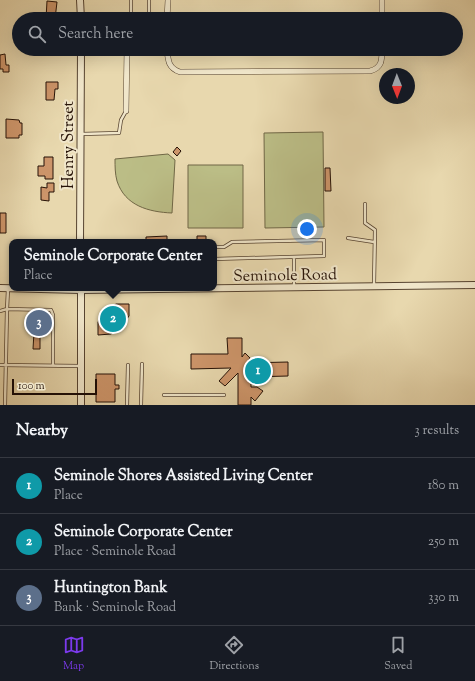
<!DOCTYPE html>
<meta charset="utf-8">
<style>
:root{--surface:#171b24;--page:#242831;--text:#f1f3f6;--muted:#9ea1a6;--line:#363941;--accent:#7c3aed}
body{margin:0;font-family:"Sorts Mill Goudy",serif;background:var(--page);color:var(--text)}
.compass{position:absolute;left:379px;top:68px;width:36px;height:36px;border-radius:50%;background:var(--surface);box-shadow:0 4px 16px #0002;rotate:179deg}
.scale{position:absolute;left:12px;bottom:10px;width:85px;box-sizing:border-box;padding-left:4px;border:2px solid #251106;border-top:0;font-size:11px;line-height:14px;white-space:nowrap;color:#251106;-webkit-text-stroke:3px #f0e6ca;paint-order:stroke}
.you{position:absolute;left:307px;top:229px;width:14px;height:14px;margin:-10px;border:3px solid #fff;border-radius:50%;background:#1a73e8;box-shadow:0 0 0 6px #1a73e833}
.badge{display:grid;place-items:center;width:26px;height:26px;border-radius:50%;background:var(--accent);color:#fff;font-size:13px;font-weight:700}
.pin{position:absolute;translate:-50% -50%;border:2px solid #fff;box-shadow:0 1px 4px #0006}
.popup{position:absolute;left:9px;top:239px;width:208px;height:52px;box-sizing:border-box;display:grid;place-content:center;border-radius:8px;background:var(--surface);filter:drop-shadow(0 1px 3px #0005);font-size:13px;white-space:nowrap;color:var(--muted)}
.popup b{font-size:15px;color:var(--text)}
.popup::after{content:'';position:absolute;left:50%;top:100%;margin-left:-8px;border:8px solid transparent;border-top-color:var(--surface)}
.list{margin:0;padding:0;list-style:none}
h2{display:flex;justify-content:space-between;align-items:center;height:52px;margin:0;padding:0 16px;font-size:17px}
h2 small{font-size:13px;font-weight:400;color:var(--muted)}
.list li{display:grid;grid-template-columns:26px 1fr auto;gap:12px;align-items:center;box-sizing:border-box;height:56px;padding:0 16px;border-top:1px solid var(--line)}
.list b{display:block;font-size:15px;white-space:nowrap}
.list p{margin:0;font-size:13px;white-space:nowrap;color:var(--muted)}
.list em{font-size:13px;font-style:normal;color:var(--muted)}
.icon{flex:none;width:22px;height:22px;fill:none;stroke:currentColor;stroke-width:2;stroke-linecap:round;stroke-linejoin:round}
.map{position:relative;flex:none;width:475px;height:405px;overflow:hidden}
.search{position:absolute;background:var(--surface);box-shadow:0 4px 16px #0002;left:12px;right:12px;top:12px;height:44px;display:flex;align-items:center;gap:10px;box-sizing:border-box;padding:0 14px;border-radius:22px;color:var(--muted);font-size:15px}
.sheet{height:220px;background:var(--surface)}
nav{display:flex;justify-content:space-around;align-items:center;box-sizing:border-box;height:56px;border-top:1px solid var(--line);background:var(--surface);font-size:11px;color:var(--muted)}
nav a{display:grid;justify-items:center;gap:2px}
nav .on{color:var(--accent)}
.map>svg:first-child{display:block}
.green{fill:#bbbd86;stroke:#706746}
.building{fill:#cd956a;stroke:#251106}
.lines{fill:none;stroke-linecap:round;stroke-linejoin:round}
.service-casing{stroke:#564330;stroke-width:4}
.minor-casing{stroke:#564330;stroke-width:6}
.tertiary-casing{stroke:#564330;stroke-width:8}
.service{stroke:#f0e6ca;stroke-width:2.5}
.minor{stroke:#f0e6ca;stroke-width:5}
.tertiary{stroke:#f0e6ca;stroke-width:6}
.labels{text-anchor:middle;stroke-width:4;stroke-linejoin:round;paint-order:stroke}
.street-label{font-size:16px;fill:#251106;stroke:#f0e6ca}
</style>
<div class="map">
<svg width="475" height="405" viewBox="0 0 475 405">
<rect width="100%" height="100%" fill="#e8d8ae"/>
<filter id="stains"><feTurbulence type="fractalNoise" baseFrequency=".005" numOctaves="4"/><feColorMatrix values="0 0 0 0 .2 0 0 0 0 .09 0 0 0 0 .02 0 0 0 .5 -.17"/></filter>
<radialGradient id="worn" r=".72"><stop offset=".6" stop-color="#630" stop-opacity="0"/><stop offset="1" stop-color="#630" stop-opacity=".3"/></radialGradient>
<path class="green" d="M 323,132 L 324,227 L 265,228 L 264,133 Z
M 168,154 L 175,160 L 172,213 C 149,212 125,206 117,181 C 115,174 115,166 115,159 Z
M 188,165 L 243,165 L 243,228 L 188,228 Z"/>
<path class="building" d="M 47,1 L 57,2 L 55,19 L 46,19 Z
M 5,54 L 6,65 L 9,65 L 9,72 L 3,72 L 3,69 L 0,69 L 0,55 Z
M 46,82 L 58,82 L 58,89 L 55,89 L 54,100 L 46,100 Z
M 6,119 L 19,120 L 20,123 L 22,123 L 22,135 L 19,135 L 19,138 L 6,138 Z
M 177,147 L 181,151 L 177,156 L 173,152 Z
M 44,157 L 53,157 L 53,179 L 45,179 L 45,176 L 38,176 L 38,166 L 44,166 Z
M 325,168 L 330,168 L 331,191 L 325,191 Z
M 47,183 L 54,183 L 54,192 L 49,192 L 49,201 L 41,200 L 41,187 L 47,188 Z
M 0,213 L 6,213 L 6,233 L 0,233 Z
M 167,236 L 167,242 L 146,242 L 146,237 Z
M 197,236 L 206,236 L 206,242 L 197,242 Z
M 116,304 L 129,304 L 129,316 L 121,327 L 111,334 L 98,335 L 98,322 L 105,311 Z
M 30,314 L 48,314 L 48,332 L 40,332 L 40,349 L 33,349 L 34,332 L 30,332 Z
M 227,338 L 242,338 L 242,357 L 245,353 L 250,358 L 247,363 L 288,362 L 288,376 L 251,377 L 251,387 L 257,387 L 263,391 L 255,401 L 251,397 L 251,405 L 238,405 L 238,373 L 225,386 L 219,381 L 231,368 L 191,369 L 191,354 L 228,354 Z
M 96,374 L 115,374 L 115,385 L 119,385 L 119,389 L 115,389 L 115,402 L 96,402 Z"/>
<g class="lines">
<defs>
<path id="service" d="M 131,0 L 131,19
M 149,0 L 149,19
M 81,134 L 119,133 L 121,120 L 126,111
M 365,204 L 365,223 L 375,230 L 374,285
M 348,238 L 374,242
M 214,247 L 224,247 L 232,242 L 324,240 L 324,256 L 214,259
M 294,258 L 294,287
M 0,311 L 7,309 L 8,289
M 0,365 L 80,366
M 164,395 L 224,395
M 5,405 L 7,309 L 51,310 L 53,315 L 53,366
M 127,405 L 128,365
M 141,405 L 142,364"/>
<path id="minor" d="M 167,19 L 168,0
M 382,19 L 382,0
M 167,49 C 168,60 168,68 180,72 L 370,71 C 382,68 382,60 382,49
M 126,111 L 127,49"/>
<path id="tertiary" d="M 80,0 L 81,19
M 80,242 L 81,49
M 0,288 L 81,290 L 475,285
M 81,405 L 81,288"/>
</defs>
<use href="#service" class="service-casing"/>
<use href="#minor" class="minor-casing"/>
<use href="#tertiary" class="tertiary-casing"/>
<use href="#service" class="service"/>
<use href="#minor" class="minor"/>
<use href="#tertiary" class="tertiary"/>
</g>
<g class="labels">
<g class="street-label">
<text transform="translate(67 145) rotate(-90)" y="6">Henry Street</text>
<text transform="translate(285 274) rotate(-1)" y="6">Seminole Road</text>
</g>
</g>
<rect width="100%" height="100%" filter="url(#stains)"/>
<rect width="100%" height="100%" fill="url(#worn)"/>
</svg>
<svg class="compass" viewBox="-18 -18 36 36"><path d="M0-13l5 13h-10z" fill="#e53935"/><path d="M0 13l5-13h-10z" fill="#9ea1a6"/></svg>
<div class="scale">100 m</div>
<div class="you"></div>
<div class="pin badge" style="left:258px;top:371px;background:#0f9aa8">1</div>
<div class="pin badge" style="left:113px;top:319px;background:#0f9aa8">2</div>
<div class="popup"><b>Seminole Corporate Center</b>Place</div>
<div class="pin badge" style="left:39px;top:323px;background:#5c6f8a">3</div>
<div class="search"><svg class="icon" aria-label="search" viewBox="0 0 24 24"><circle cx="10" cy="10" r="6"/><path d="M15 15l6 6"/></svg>Search here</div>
</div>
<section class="sheet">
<h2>Nearby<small>3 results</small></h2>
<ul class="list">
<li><span class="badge" style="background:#0f9aa8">1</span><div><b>Seminole Shores Assisted Living Center</b><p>Place</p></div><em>180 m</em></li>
<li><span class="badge" style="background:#0f9aa8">2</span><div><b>Seminole Corporate Center</b><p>Place · Seminole Road</p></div><em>250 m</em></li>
<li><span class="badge" style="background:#5c6f8a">3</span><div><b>Huntington Bank</b><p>Bank · Seminole Road</p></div><em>330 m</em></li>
</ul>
</section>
<nav>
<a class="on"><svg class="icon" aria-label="map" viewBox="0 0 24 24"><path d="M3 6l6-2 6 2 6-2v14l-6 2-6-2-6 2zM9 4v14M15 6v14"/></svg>Map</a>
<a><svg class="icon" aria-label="directions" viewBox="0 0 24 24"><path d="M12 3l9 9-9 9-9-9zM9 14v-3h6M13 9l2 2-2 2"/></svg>Directions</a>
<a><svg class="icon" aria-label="saved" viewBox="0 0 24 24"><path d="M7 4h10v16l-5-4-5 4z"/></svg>Saved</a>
</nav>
